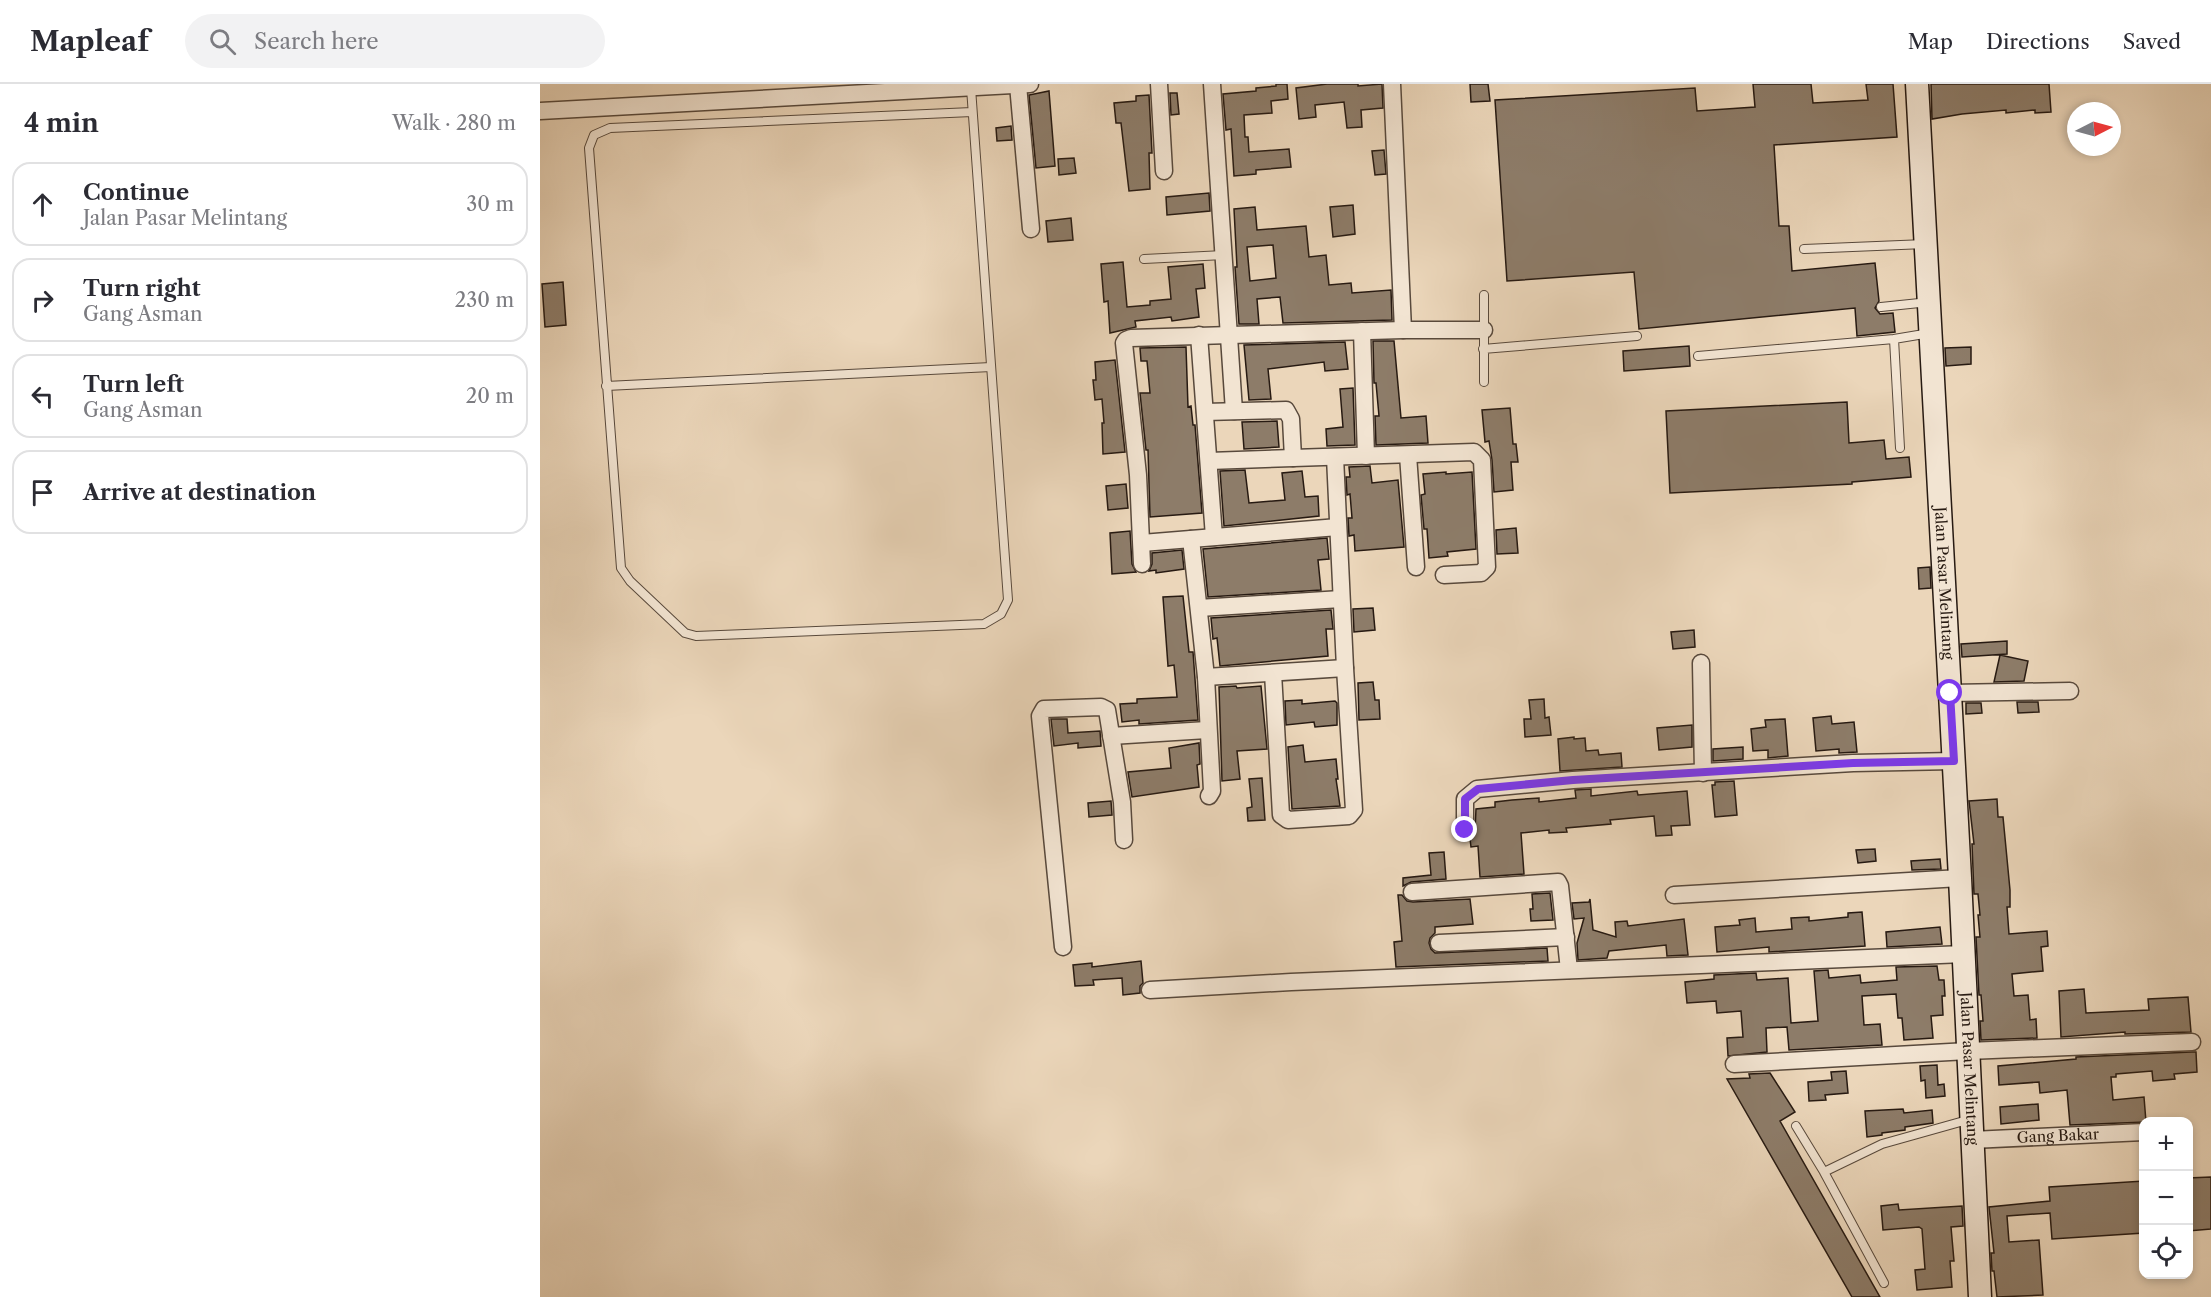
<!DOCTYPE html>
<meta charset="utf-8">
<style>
:root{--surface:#fff;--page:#f2f2f3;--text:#2b2b33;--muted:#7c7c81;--line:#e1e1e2}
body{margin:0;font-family:"Libre Caslon Text",serif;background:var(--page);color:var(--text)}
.controls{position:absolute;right:18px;bottom:18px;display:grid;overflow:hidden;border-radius:12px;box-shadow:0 3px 9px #0003}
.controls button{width:54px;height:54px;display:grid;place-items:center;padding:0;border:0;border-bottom:2px solid var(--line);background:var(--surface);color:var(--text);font:30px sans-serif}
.compass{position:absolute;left:1527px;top:18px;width:54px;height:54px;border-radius:50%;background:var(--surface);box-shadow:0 3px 9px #0003;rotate:84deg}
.stop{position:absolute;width:18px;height:18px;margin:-14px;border:4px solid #7c3aed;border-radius:50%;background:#fff}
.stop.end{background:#7c3aed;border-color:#fff;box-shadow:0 2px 6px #0008}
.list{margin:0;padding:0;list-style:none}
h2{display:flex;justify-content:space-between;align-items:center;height:78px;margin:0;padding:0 24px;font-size:26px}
h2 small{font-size:20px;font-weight:400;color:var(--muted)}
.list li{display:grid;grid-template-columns:39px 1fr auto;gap:18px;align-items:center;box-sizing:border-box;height:84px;margin:0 12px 12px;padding:0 12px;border:2px solid var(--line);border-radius:18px}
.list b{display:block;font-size:22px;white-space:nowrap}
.list p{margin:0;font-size:20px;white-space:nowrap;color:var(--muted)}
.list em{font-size:20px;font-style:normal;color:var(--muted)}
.icon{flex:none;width:33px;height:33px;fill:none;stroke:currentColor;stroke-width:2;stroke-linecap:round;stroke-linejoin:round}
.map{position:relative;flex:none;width:1671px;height:1213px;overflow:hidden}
header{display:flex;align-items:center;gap:36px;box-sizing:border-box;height:84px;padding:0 30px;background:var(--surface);border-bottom:2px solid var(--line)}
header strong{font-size:28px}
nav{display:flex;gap:33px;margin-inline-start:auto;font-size:21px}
.search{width:420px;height:54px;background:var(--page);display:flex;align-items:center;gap:15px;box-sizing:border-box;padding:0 21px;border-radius:33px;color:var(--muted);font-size:22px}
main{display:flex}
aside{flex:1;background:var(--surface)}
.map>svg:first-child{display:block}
.building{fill:#8d7c69;stroke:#271a12;stroke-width:1.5;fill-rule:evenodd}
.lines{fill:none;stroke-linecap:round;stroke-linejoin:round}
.lane-casing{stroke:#58493c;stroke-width:10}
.street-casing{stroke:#58493c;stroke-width:19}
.secondary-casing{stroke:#271a12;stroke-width:25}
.lane{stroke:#f2e4d2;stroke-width:8}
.street{stroke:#f2e4d2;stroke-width:16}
.secondary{stroke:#f2e4d2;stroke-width:22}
.route{stroke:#7c3aed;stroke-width:8}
.labels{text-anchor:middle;stroke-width:4.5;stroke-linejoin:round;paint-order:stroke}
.street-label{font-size:15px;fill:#271a12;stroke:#f2e4d2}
</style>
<header>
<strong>Mapleaf</strong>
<div class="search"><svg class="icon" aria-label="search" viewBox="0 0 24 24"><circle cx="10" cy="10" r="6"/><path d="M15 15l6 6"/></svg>Search here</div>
<nav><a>Map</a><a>Directions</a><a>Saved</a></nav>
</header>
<main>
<aside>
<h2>4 min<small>Walk · 280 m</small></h2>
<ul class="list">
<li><svg class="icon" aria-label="ahead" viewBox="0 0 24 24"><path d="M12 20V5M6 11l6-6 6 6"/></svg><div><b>Continue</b><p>Jalan Pasar Melintang</p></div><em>30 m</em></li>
<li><svg class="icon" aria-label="right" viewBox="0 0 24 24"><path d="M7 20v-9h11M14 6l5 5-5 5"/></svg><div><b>Turn right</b><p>Gang Asman</p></div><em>230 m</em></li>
<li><svg class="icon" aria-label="left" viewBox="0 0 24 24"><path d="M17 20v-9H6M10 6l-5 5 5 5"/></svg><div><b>Turn left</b><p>Gang Asman</p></div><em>20 m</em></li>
<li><svg class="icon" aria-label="arrive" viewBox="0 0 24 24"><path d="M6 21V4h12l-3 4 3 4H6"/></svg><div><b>Arrive at destination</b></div></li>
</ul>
</aside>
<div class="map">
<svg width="1671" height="1213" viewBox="0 0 1671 1213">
<rect width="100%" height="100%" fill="#ebd6ba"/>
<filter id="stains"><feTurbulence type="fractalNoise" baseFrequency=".00333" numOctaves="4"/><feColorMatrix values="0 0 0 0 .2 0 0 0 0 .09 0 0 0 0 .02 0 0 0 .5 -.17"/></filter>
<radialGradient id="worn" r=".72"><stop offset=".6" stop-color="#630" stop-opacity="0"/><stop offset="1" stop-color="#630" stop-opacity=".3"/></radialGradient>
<path class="building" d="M 736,0 L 747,0 L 748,15 L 731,17 L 732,29 L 704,31 L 705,53 L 708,53 L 709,68 L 749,65 L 751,83 L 716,86 L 716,90 L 694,92 L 691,45 L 686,46 L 683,10 L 716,7 L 716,4 L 736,2 Z
M 787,0 L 818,0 L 818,2 L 842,0 L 843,24 L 821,26 L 822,43 L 807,44 L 804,18 L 775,21 L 776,33 L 759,35 L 756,4 Z
M 930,0 L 948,0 L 950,17 L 931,18 Z
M 1213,0 L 1271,0 L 1273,19 L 1328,16 L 1326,0 L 1353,0 L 1357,53 L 1234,61 L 1239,142 L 1249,142 L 1252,187 L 1335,179 L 1339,217 L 1335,224 L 1340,230 L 1353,229 L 1355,248 L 1317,252 L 1315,224 L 1099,245 L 1094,188 L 967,197 L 955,16 L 1155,4 L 1157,27 L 1215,23 Z
M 1391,0 L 1509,0 L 1511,28 L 1495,29 L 1495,26 L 1466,29 L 1466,26 L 1422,30 L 1392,35 Z
M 509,7 L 515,82 L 496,84 L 489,11 Z
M 630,9 L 637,9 L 639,30 L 631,31 Z
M 609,11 L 612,69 L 609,69 L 610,105 L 589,107 L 581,39 L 576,39 L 574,19 L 596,17 L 596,12 Z
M 471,42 L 472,56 L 457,57 L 456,44 Z
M 844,66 L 846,90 L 835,91 L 832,67 Z
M 534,74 L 536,89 L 519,91 L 518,75 Z
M 669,109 L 670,127 L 627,131 L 626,113 Z
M 813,121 L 815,150 L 793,153 L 790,123 Z
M 715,123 L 717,146 L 766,142 L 769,173 L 786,171 L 789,201 L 811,199 L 812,209 L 851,206 L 852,236 L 743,239 L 740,213 L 717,215 L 719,240 L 699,240 L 695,183 L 697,183 L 694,125 ZM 733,161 L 736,194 L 710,197 L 707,163 Z
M 531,134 L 533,156 L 508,158 L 506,137 Z
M 583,178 L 587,223 L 610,221 L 610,217 L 631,215 L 628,183 L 663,180 L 665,204 L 656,205 L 659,233 L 632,237 L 631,233 L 595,237 L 596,243 L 570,249 L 568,217 L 564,218 L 561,180 Z
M 23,198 L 26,241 L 5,243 L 2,200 Z
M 833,257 L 854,257 L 861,334 L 886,332 L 888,359 L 836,361 L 835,332 L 839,332 L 836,299 L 834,299 Z
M 805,258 L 808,285 L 785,287 L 784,278 L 728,285 L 731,315 L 709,316 L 704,261 Z
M 1149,262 L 1150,282 L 1084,287 L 1083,267 Z
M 646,263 L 648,323 L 651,322 L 653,341 L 655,341 L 662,429 L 610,433 L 608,366 L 606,366 L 600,309 L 610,309 L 607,277 L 601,277 L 600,264 Z
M 1431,263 L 1431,280 L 1406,282 L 1405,264 Z
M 575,276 L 585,368 L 563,370 L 562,339 L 564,339 L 562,315 L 555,316 L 553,296 L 556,296 L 555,278 Z
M 813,304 L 815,361 L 787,362 L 786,345 L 803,343 L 800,305 Z
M 1307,318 L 1309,359 L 1344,356 L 1346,375 L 1369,373 L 1371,393 L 1312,398 L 1312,400 L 1130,409 L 1126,327 Z
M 970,324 L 973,360 L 976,360 L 978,378 L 971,378 L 973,406 L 954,408 L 952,376 L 949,357 L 945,358 L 942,326 Z
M 737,337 L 739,363 L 704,365 L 702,338 Z
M 830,382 L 832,399 L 858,396 L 864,463 L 815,467 L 814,451 L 809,452 L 808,434 L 812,434 L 810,410 L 807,411 L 806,393 L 810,393 L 809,383 Z
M 705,386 L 709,419 L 745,416 L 742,389 L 762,387 L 765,413 L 778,412 L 779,432 L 684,442 L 680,387 Z
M 906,388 L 906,390 L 932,388 L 936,465 L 907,468 L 908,472 L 889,474 L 887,445 L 884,445 L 881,411 L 885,410 L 883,390 Z
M 586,400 L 588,424 L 568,426 L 566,402 Z
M 976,444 L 978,469 L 957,470 L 956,446 Z
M 590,447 L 592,480 L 596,488 L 572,490 L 570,449 Z
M 787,454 L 789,475 L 778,476 L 781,506 L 668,513 L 663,465 Z
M 642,466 L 644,485 L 616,489 L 616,486 L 609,487 L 612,480 L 612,469 Z
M 1390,483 L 1391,504 L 1379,505 L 1378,484 Z
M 643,512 L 649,568 L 653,568 L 658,636 L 599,640 L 599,636 L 582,638 L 580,620 L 597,619 L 597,615 L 637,613 L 634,581 L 628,582 L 623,513 Z
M 833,524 L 835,546 L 814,548 L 813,525 Z
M 791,526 L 793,545 L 786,545 L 788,572 L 680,582 L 677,554 L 673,555 L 671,534 Z
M 1154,546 L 1155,563 L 1133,565 L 1131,548 Z
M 1467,557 L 1467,570 L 1422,573 L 1421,560 Z
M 1460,571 L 1488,577 L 1484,597 L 1454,598 Z
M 833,598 L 835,616 L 839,616 L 840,635 L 819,636 L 818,599 Z
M 696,602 L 697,604 L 721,602 L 727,665 L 697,667 L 700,695 L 682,697 L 679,603 Z
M 1004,615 L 1005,634 L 1009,633 L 1011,651 L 985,653 L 984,635 L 991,635 L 989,616 Z
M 762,616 L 762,620 L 795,617 L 797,619 L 797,641 L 775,643 L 774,638 L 746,641 L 745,617 Z
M 1477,618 L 1498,618 L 1499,628 L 1478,629 Z
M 1426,619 L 1441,619 L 1442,629 L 1426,630 Z
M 1291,632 L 1292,640 L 1314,638 L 1317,668 L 1299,669 L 1299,665 L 1276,667 L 1273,634 Z
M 511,635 L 527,635 L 528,649 L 560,647 L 561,662 L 538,664 L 538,659 L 514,662 Z
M 1245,635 L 1248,672 L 1228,674 L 1228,666 L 1213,667 L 1211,645 L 1226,643 L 1225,636 Z
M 1152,641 L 1152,663 L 1119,666 L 1117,644 Z
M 1034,653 L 1034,655 L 1045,654 L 1046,667 L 1058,666 L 1059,671 L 1081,669 L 1082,683 L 1020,687 L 1018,655 Z
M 659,659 L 660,680 L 657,681 L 659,703 L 592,713 L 588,688 L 631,684 L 629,664 Z
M 763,661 L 765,678 L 796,675 L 798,695 L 796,695 L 800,722 L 752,725 L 748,663 Z
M 1203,663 L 1203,675 L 1173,677 L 1173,665 Z
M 722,694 L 725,736 L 708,737 L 707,724 L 712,723 L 709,695 Z
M 1194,697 L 1197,731 L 1175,733 L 1172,701 L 1175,701 L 1175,698 Z
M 1051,705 L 1051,712 L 1097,707 L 1098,711 L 1147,707 L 1150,741 L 1131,742 L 1132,751 L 1116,752 L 1114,732 L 1070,736 L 1071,740 L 1026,744 L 1027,748 L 1009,749 L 1009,746 L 981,749 L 984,790 L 940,793 L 938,762 L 931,763 L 930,755 L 935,747 L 936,725 L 955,723 L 955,718 L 972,716 L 999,714 L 999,718 L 1036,714 L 1035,706 Z
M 1457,715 L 1458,733 L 1463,733 L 1470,806 L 1470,823 L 1467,823 L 1469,850 L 1507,847 L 1508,862 L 1501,863 L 1503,887 L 1472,890 L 1474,912 L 1488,911 L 1490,936 L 1496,935 L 1497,954 L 1441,956 L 1440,937 L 1443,937 L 1441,911 L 1439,911 L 1436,853 L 1440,853 L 1438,831 L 1440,831 L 1438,810 L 1434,810 L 1432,760 L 1434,760 L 1429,717 Z
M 571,717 L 572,731 L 549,733 L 548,719 Z
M 1335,765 L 1336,777 L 1318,779 L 1316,766 Z
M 904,768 L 906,795 L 871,798 L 863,802 L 863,794 L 891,791 L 889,769 Z
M 1400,775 L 1401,785 L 1372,786 L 1371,777 Z
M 1010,809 L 1013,836 L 991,837 L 990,825 L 993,825 L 992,810 Z
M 858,811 L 862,811 L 867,817 L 873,818 L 930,815 L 933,840 L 895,843 L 895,849 L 890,854 L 889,859 L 891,865 L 895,869 L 1007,864 L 1008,877 L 856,883 L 854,858 L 862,857 Z
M 1050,815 L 1053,846 L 1076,853 L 1075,838 L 1087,837 L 1088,842 L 1144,835 L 1148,871 L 1127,872 L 1126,861 L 1069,867 L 1067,874 L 1038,876 L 1037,859 L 1044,834 L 1034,835 L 1032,819 L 1049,818 Z
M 1322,828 L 1325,862 L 1229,868 L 1229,863 L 1177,868 L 1175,843 L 1200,841 L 1199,836 L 1215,834 L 1216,848 L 1252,845 L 1251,834 L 1269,833 L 1269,837 L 1308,833 L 1308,829 Z
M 1400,843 L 1402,860 L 1347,863 L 1346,848 Z
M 601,877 L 603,899 L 600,902 L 600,909 L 583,911 L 582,894 L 553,896 L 554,901 L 535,902 L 533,881 L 552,879 L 552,883 Z
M 1397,882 L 1399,896 L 1404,896 L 1405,912 L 1402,912 L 1403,931 L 1391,932 L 1393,954 L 1364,956 L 1362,934 L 1358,934 L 1356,910 L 1322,912 L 1324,941 L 1340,940 L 1342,961 L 1249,966 L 1247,943 L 1226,944 L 1227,968 L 1188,972 L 1187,954 L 1203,953 L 1201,927 L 1177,929 L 1176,917 L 1147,919 L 1145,898 L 1174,895 L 1174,891 L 1216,889 L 1217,896 L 1248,894 L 1251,939 L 1278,937 L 1274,887 L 1288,886 L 1289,894 L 1320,891 L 1321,899 L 1357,896 L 1356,883 Z
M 1544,905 L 1546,929 L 1609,926 L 1608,915 L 1648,913 L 1651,948 L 1585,950 L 1585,948 L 1521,953 L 1519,907 Z
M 1652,968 L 1656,968 L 1657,988 L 1634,990 L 1635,995 L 1613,997 L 1612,987 L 1576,990 L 1576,993 L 1571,993 L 1573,1016 L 1604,1013 L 1606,1038 L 1530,1041 L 1527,1006 L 1500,1009 L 1499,998 L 1459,1001 L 1458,982 L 1536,975 L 1536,973 Z
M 1397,981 L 1398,1001 L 1404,1000 L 1405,1012 L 1386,1014 L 1385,996 L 1381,997 L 1380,982 Z
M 1306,987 L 1308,1009 L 1285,1011 L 1286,1016 L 1269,1017 L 1268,998 L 1292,996 L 1291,988 Z
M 1230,989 L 1255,1028 L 1240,1037 L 1340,1213 L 1312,1213 L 1187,995 L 1210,994 L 1209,990 Z
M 1498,1020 L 1499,1036 L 1461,1040 L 1460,1023 Z
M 1363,1025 L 1364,1029 L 1392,1026 L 1393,1039 L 1365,1043 L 1365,1046 L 1342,1049 L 1342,1051 L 1327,1053 L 1325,1027 Z
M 1671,1093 L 1671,1145 L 1648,1147 L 1648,1094 Z
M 1604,1097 L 1604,1149 L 1512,1155 L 1510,1129 L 1467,1132 L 1469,1158 L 1499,1156 L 1503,1211 L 1457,1213 L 1454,1187 L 1452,1187 L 1451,1169 L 1454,1169 L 1449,1123 L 1510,1117 L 1509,1103 Z
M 1358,1120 L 1359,1126 L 1422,1122 L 1423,1142 L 1411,1143 L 1414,1177 L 1410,1177 L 1412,1203 L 1377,1206 L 1375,1186 L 1385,1185 L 1382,1145 L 1379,1143 L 1343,1146 L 1341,1122 Z"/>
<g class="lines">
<defs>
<path id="lane" d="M 431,4 L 468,516 L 461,530 L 444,540 L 156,552 L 145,549 L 90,497 L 81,484 L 49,64 L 54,51 L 70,44 L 432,28
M 1264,165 L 1385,160
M 604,175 L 684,171
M 1341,223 L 1389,218
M 943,265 L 1097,252
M 1158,272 L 1354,255
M 944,298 L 944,211
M 66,302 L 451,283
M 1360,364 L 1354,255 L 1390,249
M 1256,1042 L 1284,1088 L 1344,1199
M 1284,1088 L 1342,1060 L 1431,1035"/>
<g id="street">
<path d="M 619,0 L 624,87"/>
<path d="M 672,0 L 694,327"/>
<path d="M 852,0 L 863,246 L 944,246"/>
<path d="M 478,1 L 491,145"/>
<path d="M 0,27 L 490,0"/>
<path d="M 822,247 L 826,372"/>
<path d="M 659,251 L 674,453"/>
<path d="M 665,328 L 746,326 L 751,335 L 753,374 L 934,368 L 942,376 L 947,483 L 941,489 L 904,491"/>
<path d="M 868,371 L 876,483"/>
<path d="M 669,377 L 753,374"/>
<path d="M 651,455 L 666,593 L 672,707 L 669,712"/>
<path d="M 602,459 L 798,443"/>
<path d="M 602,480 L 598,391 L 584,259 L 586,256 L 591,254 L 863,246"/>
<path d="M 659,524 L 801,515"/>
<path d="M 1161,579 L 1163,689"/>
<path d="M 733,589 L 741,731 L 748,736 L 809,732 L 814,726 L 805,584 L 795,373"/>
<path d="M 666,593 L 805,584"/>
<path d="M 1410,609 L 1530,607"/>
<path d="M 571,652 L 667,646"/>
<path d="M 925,746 L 925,715 L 937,705 L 1033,696 L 1313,679 L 1414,677"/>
<path d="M 872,808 L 1018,798 L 1020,802 L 1029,886"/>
<path d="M 1134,811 L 1420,794"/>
<path d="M 899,859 L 1026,853"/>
<path d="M 523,863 L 500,632 L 504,625 L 561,623 L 567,626 L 582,718 L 584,756"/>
<path d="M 610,906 L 751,898 L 1424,870"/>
<path d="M 1194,980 L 1428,967 L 1652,958"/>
<path id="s1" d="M 1432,1056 L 1604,1048"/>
</g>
<g id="secondary">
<path id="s2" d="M 1377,0 L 1420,794 L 1440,1213"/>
</g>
</defs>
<use href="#lane" class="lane-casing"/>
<use href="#street" class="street-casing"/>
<use href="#secondary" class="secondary-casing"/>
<use href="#lane" class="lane"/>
<use href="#street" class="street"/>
<use href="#secondary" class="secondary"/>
</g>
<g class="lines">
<path class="route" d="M 925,746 L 925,715 L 938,705 L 1033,696 L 1313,679 L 1414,677 L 1410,609"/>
</g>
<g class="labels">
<g class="street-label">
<text dy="5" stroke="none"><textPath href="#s2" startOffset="500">Jalan Pasar Melintang</textPath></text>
<text dy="5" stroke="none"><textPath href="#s2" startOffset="986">Jalan Pasar Melintang</textPath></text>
<text dy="5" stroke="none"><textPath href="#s1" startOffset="86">Gang Bakar</textPath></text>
</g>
</g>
<rect width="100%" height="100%" filter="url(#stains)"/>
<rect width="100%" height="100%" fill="url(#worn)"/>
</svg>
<div class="controls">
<button>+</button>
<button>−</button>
<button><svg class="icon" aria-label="locate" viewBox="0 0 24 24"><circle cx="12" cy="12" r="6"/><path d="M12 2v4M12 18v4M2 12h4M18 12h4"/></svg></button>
</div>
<svg class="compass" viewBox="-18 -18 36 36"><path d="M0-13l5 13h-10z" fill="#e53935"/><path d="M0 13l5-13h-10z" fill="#7c7c81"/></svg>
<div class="stop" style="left:1410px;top:609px"></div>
<div class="stop end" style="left:925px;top:746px"></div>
</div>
</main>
